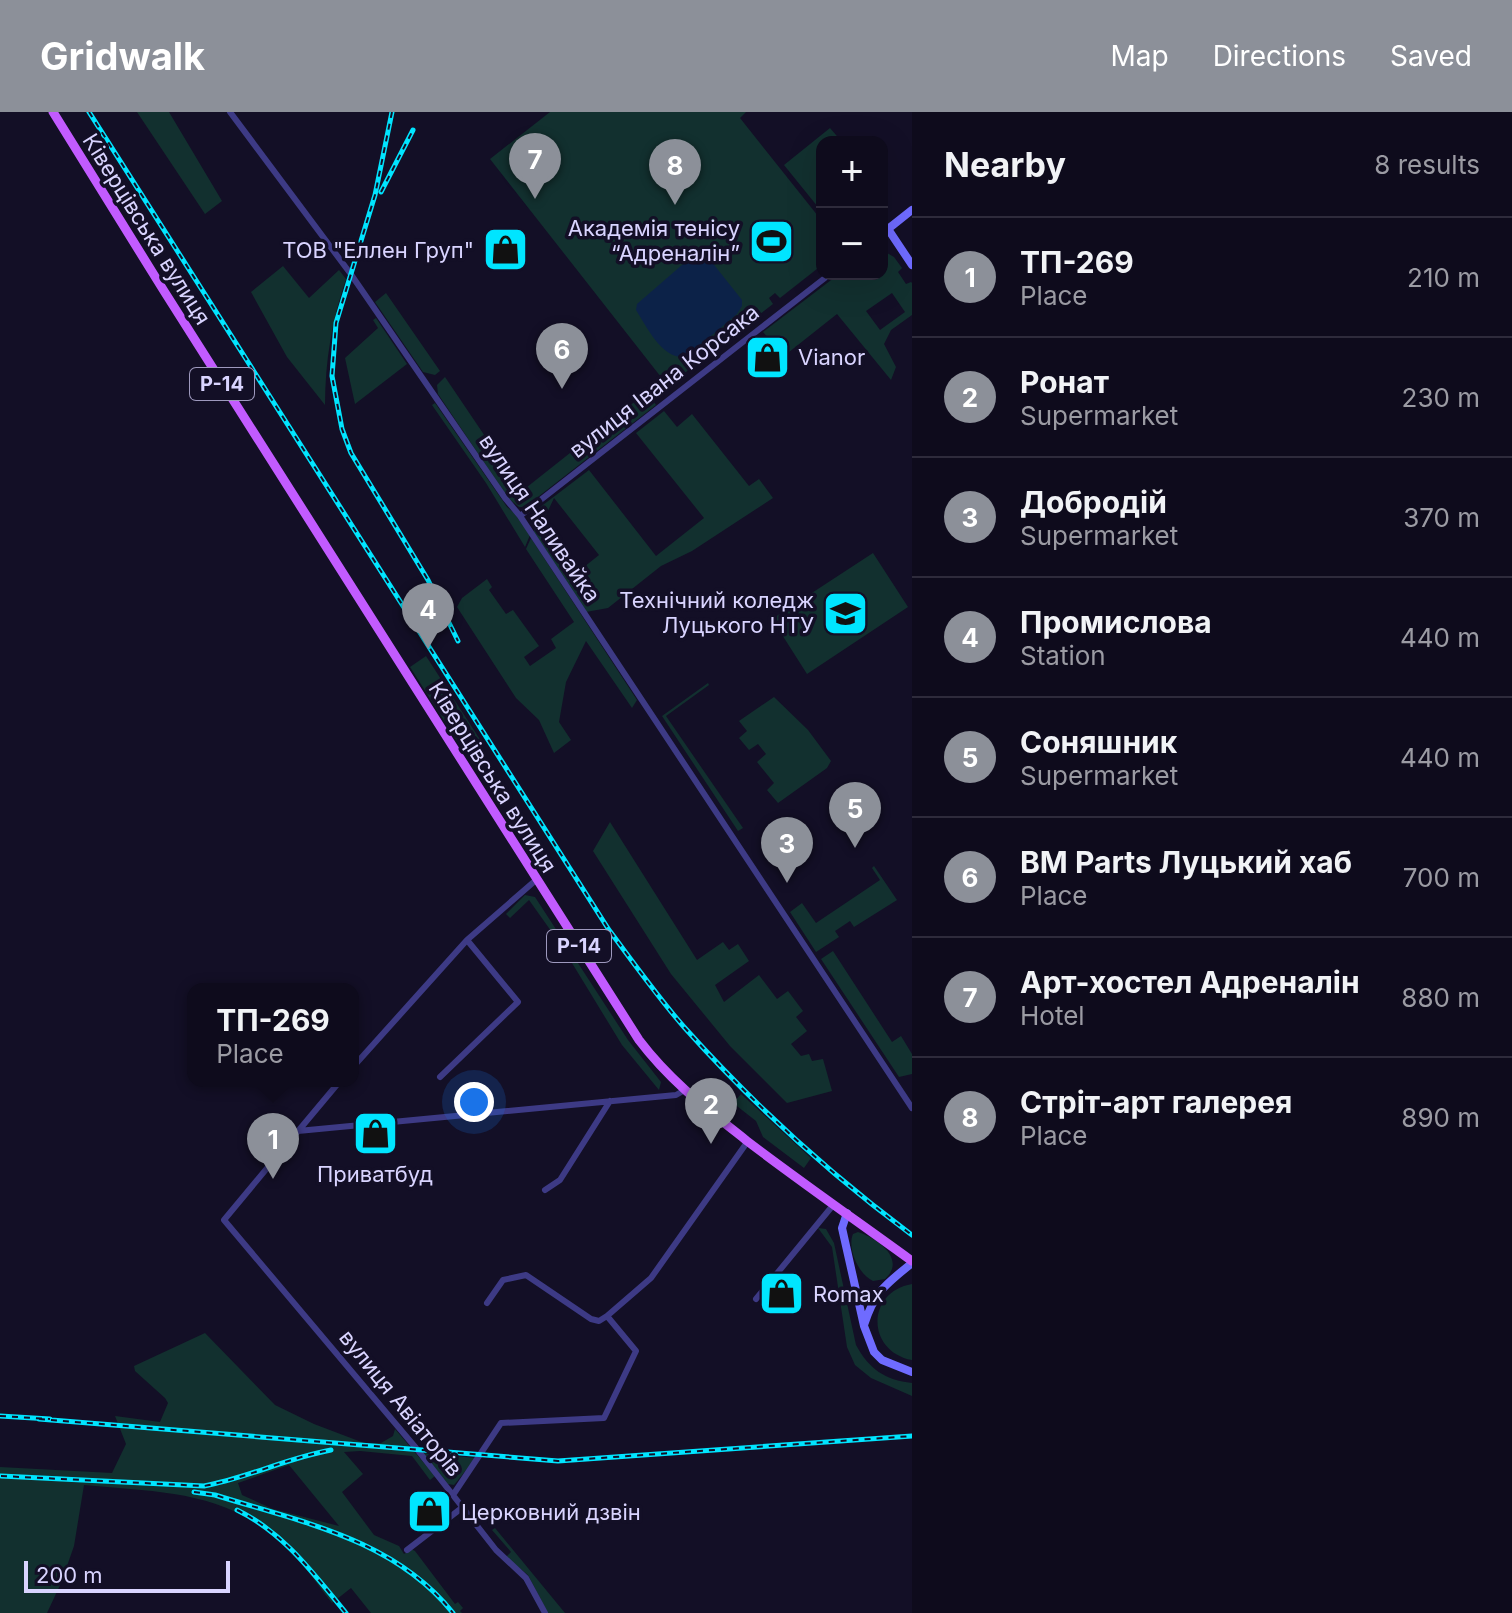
<!DOCTYPE html>
<meta charset="utf-8">
<style>
:root{--surface:#0e0b1c;--page:#171425;--text:#f1f3f6;--muted:#9b9ba3;--line:#2e2b3b;--accent:#8c9099}
body{margin:0;font-family:Inter,sans-serif;background:var(--page);color:var(--text)}
.controls{position:absolute;right:24px;top:24px;display:grid;overflow:hidden;border-radius:16px;box-shadow:0 8px 32px #0002}
.controls button{width:72px;height:72px;display:grid;place-items:center;padding:0;border:0;border-bottom:2px solid var(--line);background:var(--surface);color:var(--text);font:40px sans-serif}
.scale{position:absolute;left:24px;bottom:20px;width:206px;box-sizing:border-box;padding-left:8px;border:4px solid #d9d4ff;border-top:0;font-size:22px;line-height:28px;white-space:nowrap;color:#d9d4ff;-webkit-text-stroke:6px #130f26;paint-order:stroke}
.you{position:absolute;left:474px;top:990px;width:28px;height:28px;margin:-20px;border:6px solid #fff;border-radius:50%;background:#1a73e8;box-shadow:0 0 0 12px #1a73e833}
.badge{display:grid;place-items:center;width:52px;height:52px;border-radius:50%;background:var(--accent);color:#fff;font-size:26px;font-weight:700}
.pin{position:absolute;translate:-50% -66px;filter:drop-shadow(0 2px 4px #0008)}
.pin::after{content:'';position:absolute;top:42px;width:28px;height:24px;background:inherit;clip-path:polygon(0 0,100% 0,50% 100%)}
.popup{position:absolute;left:187px;top:871px;width:172px;height:104px;box-sizing:border-box;display:grid;place-content:center;border-radius:16px;background:var(--surface);filter:drop-shadow(0 2px 6px #0005);font-size:26px;white-space:nowrap;color:var(--muted)}
.popup b{font-size:30px;color:var(--text)}
.popup::after{content:'';position:absolute;left:50%;top:100%;margin-left:-16px;border:16px solid transparent;border-top-color:var(--surface)}
.list{margin:0;padding:0;list-style:none}
h2{display:flex;justify-content:space-between;align-items:center;height:104px;margin:0;padding:0 32px;font-size:34px}
h2 small{font-size:26px;font-weight:400;color:var(--muted)}
.list li{display:grid;grid-template-columns:52px 1fr auto;gap:24px;align-items:center;box-sizing:border-box;height:120px;padding:0 32px;border-top:2px solid var(--line)}
.list b{display:block;font-size:30px;white-space:nowrap}
.list p{margin:0;font-size:26px;white-space:nowrap;color:var(--muted)}
.list em{font-size:26px;font-style:normal;color:var(--muted)}
.map{position:relative;flex:none;width:912px;height:1501px;overflow:hidden}
header{display:flex;align-items:center;gap:48px;box-sizing:border-box;height:112px;padding:0 40px;background:var(--accent);color:#fff}
header strong{font-size:38px}
nav{display:flex;gap:44px;margin-inline-start:auto;font-size:28px}
main{display:flex}
aside{flex:1;background:var(--surface)}
.map>svg:first-child{display:block}
.green{fill:#12302f;fill-rule:evenodd}
.water{fill:#0c2248}
.lines{fill:none;stroke-linecap:round;stroke-linejoin:round}
.street{stroke:#3d3a85;stroke-width:6}
.secondary{stroke:#6f6bff;stroke-width:8}
.primary{stroke:#c25bff;stroke-width:9}
.rail-casing{stroke:#00e5ff;stroke-width:5}
.rail{stroke:#130f26;stroke-width:2;stroke-dasharray:6;stroke-linecap:butt}
.labels{text-anchor:middle;stroke-width:7;stroke-linejoin:round;paint-order:stroke}
.shield{fill:#130f26;stroke:#9e99be;stroke-width:2}
.shield-label{font-size:20px;font-weight:bold;fill:#d9d4ff}
.poi-label{font-size:22px;fill:#d9d4ff;stroke:#130f26;text-anchor:end}
.street-label{font-size:22px;fill:#d9d4ff;stroke:#130f26}
</style>
<header>
<strong>Gridwalk</strong>
<nav><a>Map</a><a>Directions</a><a>Saved</a></nav>
</header>
<main>
<div class="map">
<svg width="912" height="1501" viewBox="0 0 912 1501">
<rect width="100%" height="100%" fill="#130f26"/>
<path class="green" d="M 137,0 L 169,0 L 222,89 L 205,102 Z
M 550,0 L 746,0 L 740,6 L 822,109 L 822,153 L 780,186 L 775,181 L 769,186 L 773,192 L 668,274 L 490,47 Z
M 830,16 L 842,30 L 822,30 L 822,100 L 784,53 Z
M 882,138 L 894,145 L 902,156 L 898,160 L 906,172 L 911,170 L 912,171 L 912,203 L 891,218 L 884,232 L 896,255 L 891,268 L 837,202 L 784,244 L 763,220 L 839,162 L 882,162 ZM 892,181 L 905,200 L 880,218 L 866,199 Z
M 283,154 L 309,186 L 339,158 L 346,167 C 332,208 325,249 325,293 L 287,245 L 251,180 Z
M 386,181 L 440,259 L 435,263 L 423,260 L 375,190 Z
M 376,206 L 407,252 L 355,292 L 345,246 L 378,216 L 373,208 Z
M 445,265 L 522,379 L 647,280 L 656,293 L 525,395 L 519,395 L 508,386 L 438,282 L 437,273 Z
M 435,291 L 507,395 L 514,401 L 530,423 L 525,435 L 486,371 L 432,293 Z
M 664,299 L 677,315 L 692,302 L 749,374 L 759,367 L 773,386 L 692,439 L 661,454 L 608,496 L 586,500 L 534,421 L 534,409 L 539,396 L 589,358 L 656,444 L 704,406 L 636,321 ZM 554,386 L 599,443 L 574,463 L 539,418 Z
M 531,426 L 637,588 L 632,596 L 586,529 L 566,570 L 559,610 L 571,628 L 554,641 L 539,608 L 516,586 L 457,495 L 462,486 L 487,467 L 492,475 L 489,478 L 506,502 L 513,498 L 539,534 L 524,545 L 530,554 L 556,536 L 551,527 L 574,510 L 526,437 Z
M 873,441 L 908,495 L 807,562 L 772,507 Z
M 426,544 L 481,629 L 464,640 L 410,555 Z
M 708,571 L 709,573 L 666,604 L 743,716 L 738,719 L 662,604 Z
M 774,585 L 808,618 L 831,649 L 827,656 L 778,691 L 767,678 L 774,671 L 757,650 L 766,642 L 758,632 L 749,638 L 739,626 L 747,619 L 739,609 Z
M 610,710 L 697,848 L 723,830 L 729,838 L 738,832 L 749,849 L 715,873 L 724,890 L 759,863 L 777,887 L 788,879 L 803,899 L 796,905 L 807,919 L 791,932 L 801,944 L 809,942 L 812,949 L 823,947 L 832,979 L 787,991 L 730,934 L 671,862 L 593,739 Z
M 874,754 L 897,788 L 854,815 L 850,809 L 835,819 L 839,825 L 816,840 L 790,800 L 802,791 L 816,811 L 880,768 L 872,756 Z
M 525,783 L 535,785 L 628,928 L 661,970 L 659,978 L 622,933 L 561,833 L 529,788 L 510,806 L 506,802 Z
M 833,839 L 892,930 L 901,924 L 912,942 L 912,962 L 899,965 L 821,847 Z
M 741,982 L 811,1046 L 804,1056 L 763,1025 L 756,1009 L 733,991 Z
M 818,1116 L 826,1117 L 834,1131 L 856,1233 C 869,1257 885,1268 912,1271 L 912,1284 L 871,1266 L 855,1253 L 847,1235 L 832,1135 Z
M 858,1120 C 877,1126 907,1147 885,1167 L 873,1169 C 858,1162 847,1136 853,1122 Z
M 912,1172 L 912,1248 C 866,1239 866,1180 912,1172 Z
M 205,1221 L 275,1293 L 314,1312 L 364,1331 L 381,1331 L 393,1324 L 395,1317 L 435,1364 L 430,1368 L 412,1344 L 360,1339 L 344,1340 L 363,1362 L 342,1380 L 374,1423 L 399,1434 L 404,1442 L 411,1437 L 415,1439 L 455,1492 L 458,1490 L 463,1496 L 460,1499 L 462,1501 L 371,1501 L 351,1476 L 332,1491 C 316,1471 300,1446 281,1429 C 222,1378 157,1380 84,1373 L 74,1434 L 61,1471 L 47,1501 L 0,1501 L 0,1355 L 112,1361 L 126,1332 L 115,1304 L 160,1310 L 168,1291 L 165,1286 L 135,1259 L 134,1254 ZM 289,1353 L 339,1414 L 273,1397 L 242,1383 L 238,1371 Z
M 422,1341 L 476,1346 L 454,1373 L 448,1372 Z
M 495,1416 L 565,1501 L 548,1501 L 528,1463 L 506,1445 L 511,1440 L 492,1418 Z"/>
<path class="water" d="M 697,140 L 707,144 L 742,188 L 742,194 L 737,202 L 686,245 C 662,248 647,215 636,198 L 637,192 Z"/>
<g class="lines">
<path class="street" d="M 230,0 L 350,161 L 505,386 L 520,404 L 912,996
M 520,404 L 830,162
M 353,955 L 467,828 L 536,768
M 440,965 L 518,890 L 467,828
M 299,1018 L 340,969
M 545,1078 L 560,1068 L 610,989
M 756,1187 L 834,1092
M 487,1191 L 503,1168 L 526,1163 L 591,1207 L 599,1209 L 607,1204
M 453,1383 L 501,1311 L 604,1306 L 636,1239 L 607,1204 L 651,1166 L 748,1029
M 407,1438 L 463,1395
M 545,1501 L 526,1466 L 496,1438 L 416,1336 L 224,1108 L 298,1019 L 676,983 L 683,979"/>
<path class="secondary" d="M 912,98 L 888,117 L 912,153
M 847,1101 L 842,1116 L 864,1214 L 874,1240 L 882,1248 L 912,1260
M 864,1213 C 875,1179 885,1173 912,1151"/>
<path class="primary" d="M 53,0 L 164,179 L 639,928 C 670,969 707,997 747,1029 C 801,1070 857,1109 912,1149"/>
<defs>
<path id="rail" d="M 89,0 L 609,818 C 633,850 657,884 684,915 C 752,991 830,1062 912,1123
M 392,0 L 375,83 L 336,211 L 332,264 L 342,317 L 351,341 L 428,468 L 458,529
M 381,80 L 413,18
M 0,1304 L 50,1307
M 39,1307 L 558,1349 L 912,1324
M 1,1364 L 204,1374 C 247,1366 287,1346 331,1338
M 194,1380 L 215,1383 C 301,1410 394,1427 453,1501
M 237,1398 C 284,1421 313,1461 346,1501"/>
</defs>
<use href="#rail" class="rail-casing"/>
<use href="#rail" class="rail"/>
</g>
<defs>
<symbol id="stadium-square" viewBox="-11 -11 22 22"><rect x="-9" y="-9" width="18" height="18" rx="4" fill="#00e5ff" stroke="#130f26"/><path d="M0-5a6.5 5 0 1 0 0 10a6.5 5 0 1 0 0-10ZM-3.5-1.8h7v3.6h-7Z" fill="#111"/></symbol>
<symbol id="shop-square" viewBox="-11 -11 22 22"><rect x="-9" y="-9" width="18" height="18" rx="4" fill="#00e5ff" stroke="#130f26"/><path d="M-5-2.5h2.3a2.7 3.5 0 0 1 5.4 0H5L5.5 6h-11ZM-1.5-2.5h3a1.5 2.3 0 0 0-3 0Z" fill="#111"/></symbol>
<symbol id="university-square" viewBox="-11 -11 22 22"><rect x="-9" y="-9" width="18" height="18" rx="4" fill="#00e5ff" stroke="#130f26"/><path d="M0-5L7-2L0 1L-7-2ZM-4 1L0 2.5L4 1V4Q0 6-4 4Z" fill="#111"/></symbol>
</defs>
<g fill-rule="evenodd">
<use href="#stadium-square" x="746" y="104" width="51" height="51"/>
<use href="#shop-square" x="480" y="112" width="51" height="51"/>
<use href="#shop-square" x="742" y="220" width="51" height="51"/>
<use href="#university-square" x="820" y="476" width="51" height="51"/>
<use href="#shop-square" x="350" y="996" width="51" height="51"/>
<use href="#shop-square" x="756" y="1156" width="51" height="51"/>
<use href="#shop-square" x="404" y="1374" width="51" height="51"/>
</g>
<g class="labels">
<g class="shield">
<rect x="190" y="256" width="64" height="32" rx="6"/>
<rect x="547" y="818" width="64" height="32" rx="6"/>
</g>
<g class="shield-label">
<text x="222" y="279">Р-14</text>
<text x="579" y="841">Р-14</text>
</g>
<g class="poi-label">
<text x="740" y="124">Академія тенісу<tspan x="740" dy="25">“Адреналін”</tspan></text>
<text x="474" y="146">ТОВ "Еллен Груп"</text>
<text x="798" y="253" text-anchor="start">Vianor</text>
<text x="814" y="496">Технічний коледж<tspan x="814" dy="25">Луцького НТУ</tspan></text>
<text x="375" y="1070" text-anchor="middle">Приватбуд</text>
<text x="813" y="1190" text-anchor="start">Romax</text>
<text x="461" y="1408" text-anchor="start">Церковний дзвін</text>
</g>
<g class="street-label">
<text transform="translate(147 117) rotate(58)" y="8">Ківерцівська вулиця</text>
<text transform="translate(664 269) rotate(-38)" y="8">вулиця Івана Корсака</text>
<text transform="translate(540 406) rotate(56)" y="8">вулиця Наливайка</text>
<text transform="translate(493 665) rotate(58)" y="8">Ківерцівська вулиця</text>
<text transform="translate(401 1291) rotate(51)" y="8">вулиця Авіаторів</text>
</g>
</g>
</svg>
<div class="controls">
<button>+</button>
<button>−</button>
</div>
<div class="scale">200 m</div>
<div class="you"></div>
<div class="pin badge" style="left:273px;top:1067px">1</div>
<div class="popup"><b>ТП-269</b>Place</div>
<div class="pin badge" style="left:711px;top:1032px">2</div>
<div class="pin badge" style="left:787px;top:771px">3</div>
<div class="pin badge" style="left:428px;top:537px">4</div>
<div class="pin badge" style="left:855px;top:736px">5</div>
<div class="pin badge" style="left:562px;top:277px">6</div>
<div class="pin badge" style="left:535px;top:87px">7</div>
<div class="pin badge" style="left:675px;top:93px">8</div>
</div>
<aside>
<h2>Nearby<small>8 results</small></h2>
<ul class="list">
<li><span class="badge">1</span><div><b>ТП-269</b><p>Place</p></div><em>210 m</em></li>
<li><span class="badge">2</span><div><b>Ронат</b><p>Supermarket</p></div><em>230 m</em></li>
<li><span class="badge">3</span><div><b>Добродій</b><p>Supermarket</p></div><em>370 m</em></li>
<li><span class="badge">4</span><div><b>Промислова</b><p>Station</p></div><em>440 m</em></li>
<li><span class="badge">5</span><div><b>Соняшник</b><p>Supermarket</p></div><em>440 m</em></li>
<li><span class="badge">6</span><div><b>BM Parts Луцький хаб</b><p>Place</p></div><em>700 m</em></li>
<li><span class="badge">7</span><div><b>Арт-хостел Адреналін</b><p>Hotel</p></div><em>880 m</em></li>
<li><span class="badge">8</span><div><b>Стріт-арт галерея</b><p>Place</p></div><em>890 m</em></li>
</ul>
</aside>
</main>
